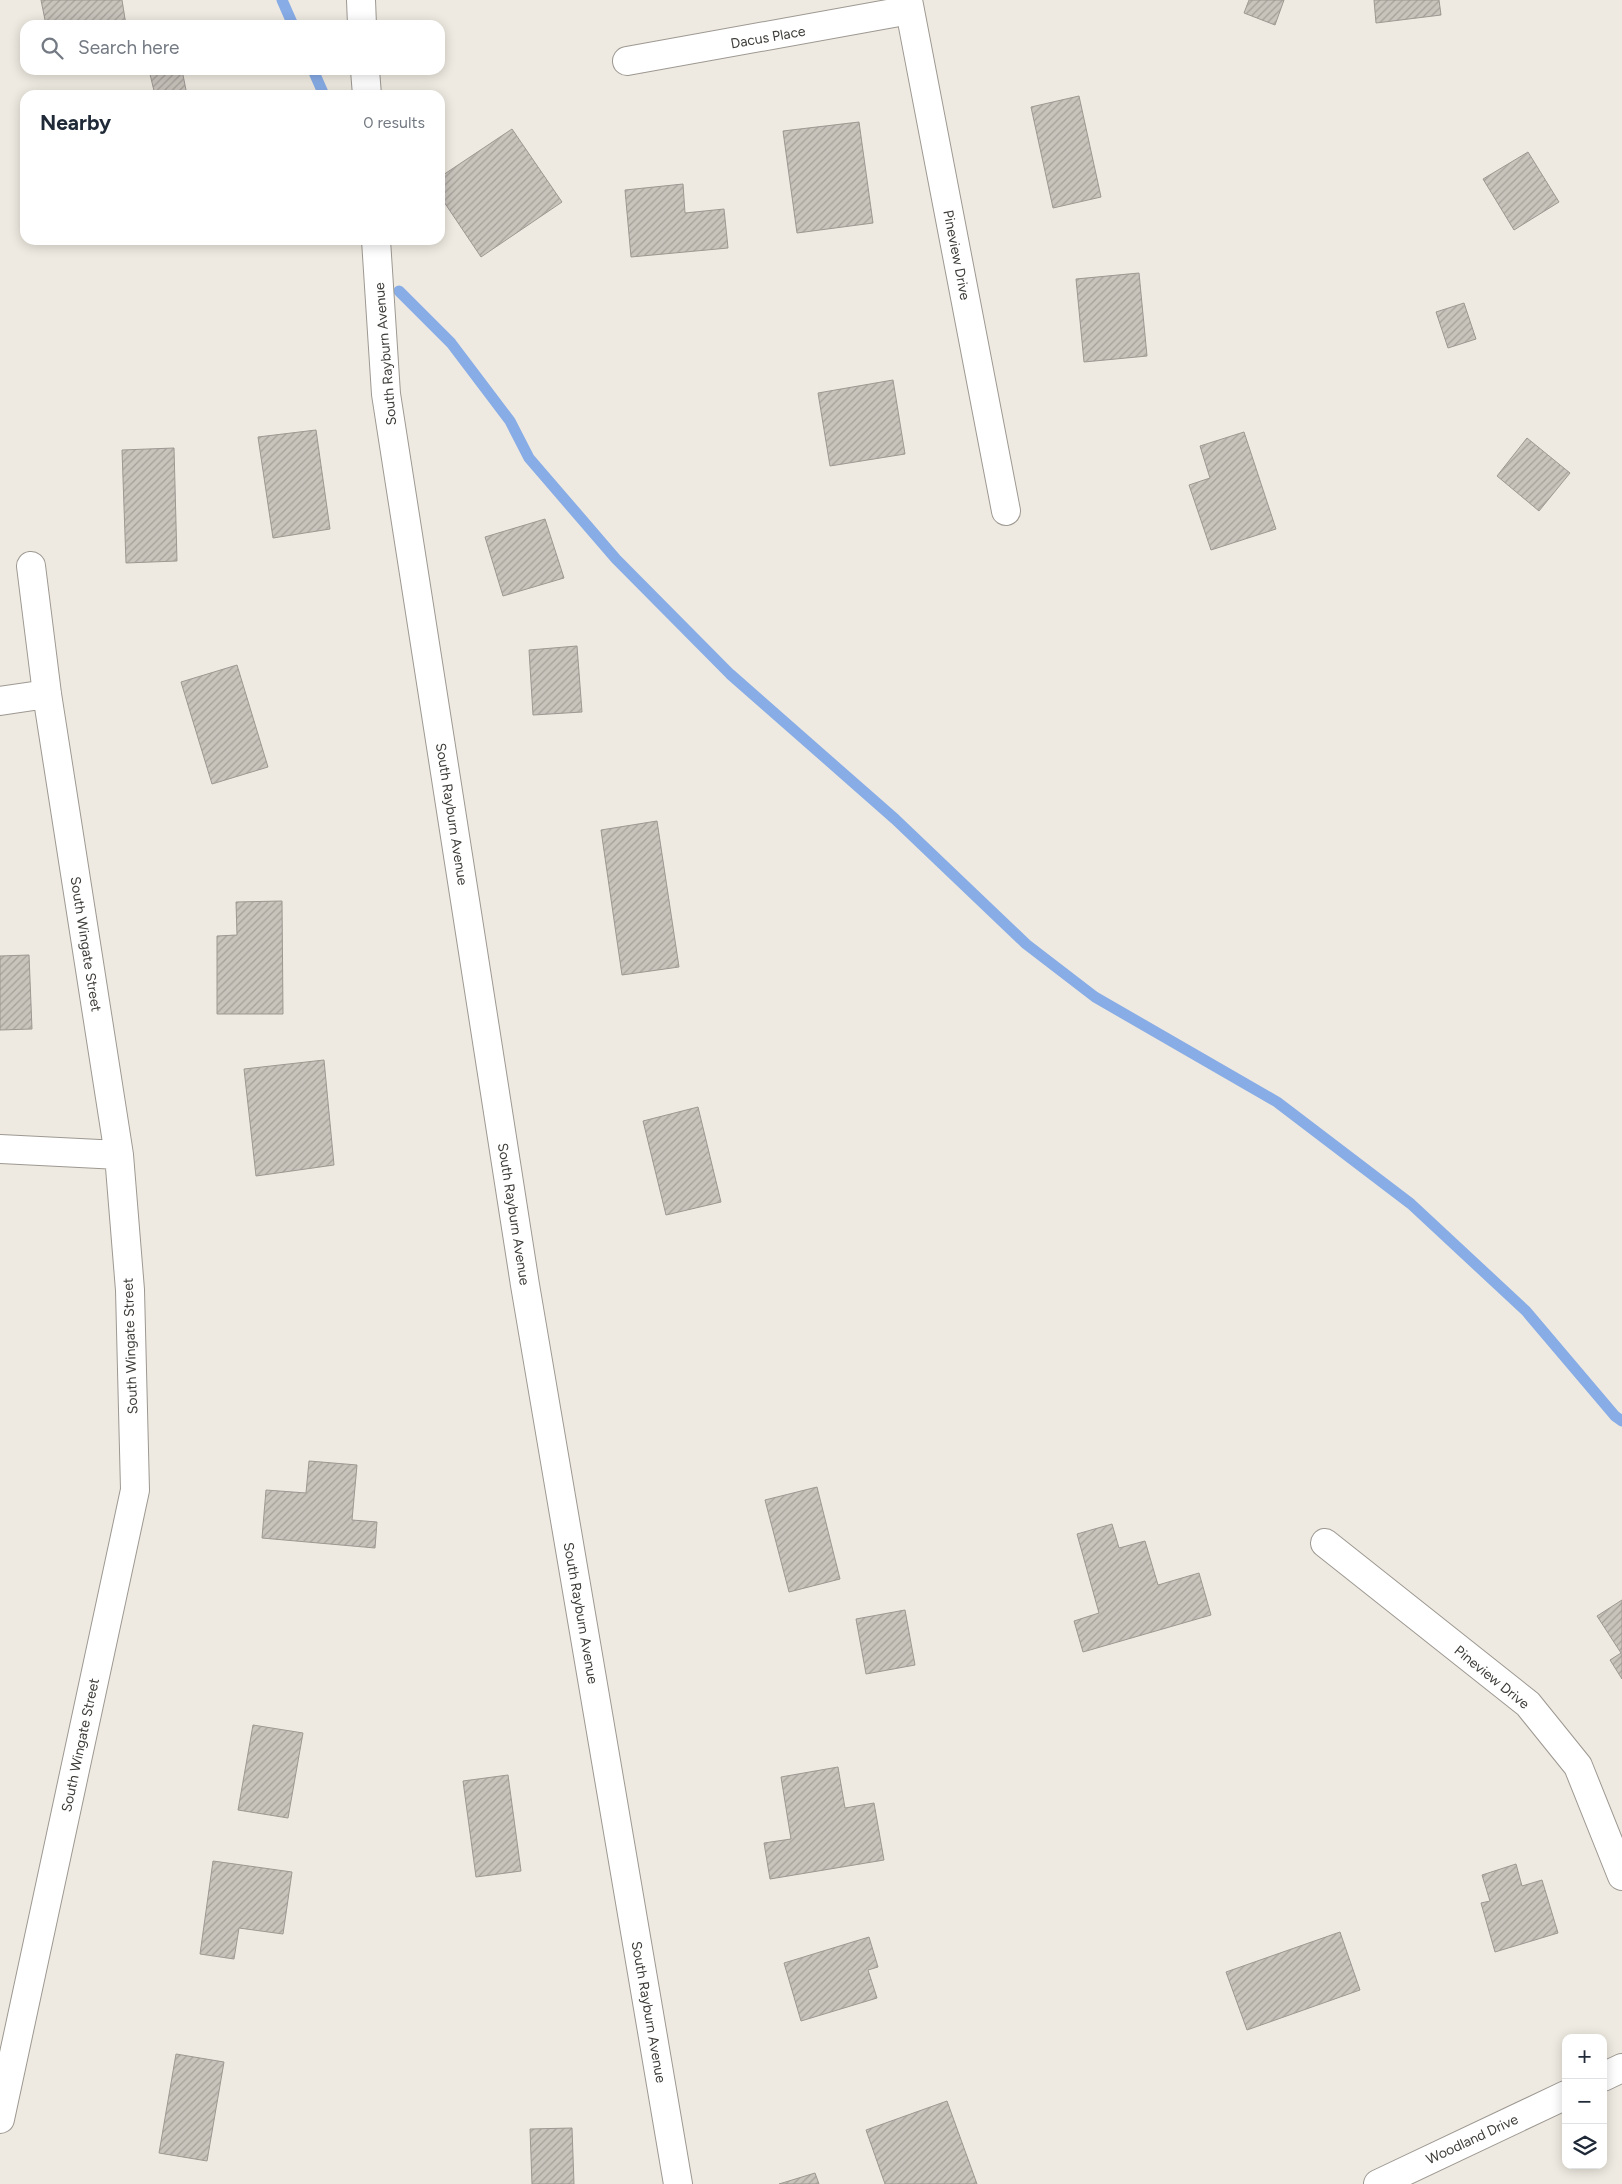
<!DOCTYPE html>
<meta charset="utf-8">
<style>
:root{--surface:#fff;--page:#f2f2f3;--text:#1f2937;--muted:#747a83;--line:#e0e1e3}
body{margin:0;font-family:Figtree,sans-serif;background:var(--page);color:var(--text)}
.controls{position:absolute;right:15px;bottom:15px;display:grid;overflow:hidden;border-radius:10px;box-shadow:0 2px 12px #0003}
.controls button{width:45px;height:45px;display:grid;place-items:center;padding:0;border:0;border-bottom:1px solid var(--line);background:var(--surface);color:var(--text);font:25px sans-serif}
.list{margin:0;padding:0;list-style:none}
h2{display:flex;justify-content:space-between;align-items:center;height:65px;margin:0;padding:0 20px;font-size:21px}
h2 small{font-size:16px;font-weight:400;color:var(--muted)}
.icon{flex:none;width:28px;height:28px;fill:none;stroke:currentColor;stroke-width:2;stroke-linecap:round;stroke-linejoin:round}
.map{position:relative;flex:none;width:1622px;height:2184px;overflow:hidden}
.search{position:absolute;background:var(--surface);box-shadow:0 2px 12px #0003;left:20px;top:20px;width:425px;height:55px;display:flex;align-items:center;gap:12px;box-sizing:border-box;padding:0 18px;border-radius:15px;color:var(--muted);font-size:19px}
.panel{position:absolute;background:var(--surface);box-shadow:0 2px 12px #0003;left:20px;top:90px;width:425px;height:155px;border-radius:15px}
.map>svg:first-child{display:block}
.lines{fill:none;stroke-linecap:round;stroke-linejoin:round}
.stream{stroke:#87ace6;stroke-width:11}
.building{fill:url(#building-hatch);stroke:#9d9891}
.minor-casing{stroke:#9d9891;stroke-width:30}
.minor{stroke:#fff;stroke-width:28}
.labels{text-anchor:middle;stroke-width:4;stroke-linejoin:round;paint-order:stroke}
.street-label{font-size:14px;fill:#3d3c38;stroke:#fff}
</style>
<div class="map">
<svg width="1622" height="2184" viewBox="0 0 1622 2184">
<defs>
<pattern id="building-hatch" width="6" height="6" patternUnits="userSpaceOnUse" patternTransform="scale(1.25)"><rect width="6" height="6" fill="#c8c3bb"/><path d="M-1 1l2-2M0 6l6-6M5 7l2-2" fill="none" stroke="#a4a099"/></pattern>
</defs>
<rect width="100%" height="100%" fill="#eeeae1"/>
<g class="lines">
<path class="stream" d="M 282,0 L 293,25
M 313,70 L 324,95
M 399,291 L 451,343 L 510,421 L 529,458 L 616,559 L 730,674 L 895,819 L 1026,944 L 1095,997 L 1277,1102 L 1411,1204 L 1526,1311 L 1615,1416 L 1622,1421"/>
</g>
<path class="building" d="M 41,0 L 122,0 L 126,25 L 46,25 Z
M 1249,0 L 1284,0 L 1275,25 L 1244,13 Z
M 1374,0 L 1439,0 L 1441,15 L 1376,23 Z
M 149,70 L 182,70 L 187,95 L 155,95 Z
M 1079,96 L 1101,197 L 1053,208 L 1031,107 Z
M 859,122 L 873,223 L 797,233 L 783,131 Z
M 512,129 L 562,202 L 481,257 L 440,196 L 440,177 Z
M 1528,152 L 1559,202 L 1514,230 L 1483,179 Z
M 683,184 L 685,213 L 724,209 L 728,248 L 631,257 L 625,190 Z
M 1139,273 L 1147,356 L 1084,362 L 1076,279 Z
M 1464,303 L 1476,339 L 1448,348 L 1436,312 Z
M 893,380 L 905,454 L 830,466 L 818,393 Z
M 316,430 L 330,529 L 273,538 L 258,437 Z
M 1244,432 L 1276,529 L 1211,550 L 1189,485 L 1210,478 L 1200,446 Z
M 1527,438 L 1570,473 L 1539,511 L 1497,476 Z
M 174,448 L 177,561 L 126,563 L 122,450 Z
M 545,519 L 564,578 L 503,596 L 485,537 Z
M 577,646 L 582,712 L 533,715 L 529,650 Z
M 237,665 L 268,767 L 212,784 L 181,682 Z
M 657,821 L 679,967 L 622,975 L 601,830 Z
M 282,901 L 283,1014 L 217,1014 L 217,936 L 237,935 L 236,902 Z
M 29,955 L 32,1029 L 0,1030 L 0,956 Z
M 324,1060 L 334,1165 L 256,1176 L 244,1069 Z
M 698,1107 L 721,1202 L 666,1215 L 643,1121 Z
M 309,1461 L 357,1465 L 352,1520 L 377,1522 L 375,1548 L 262,1538 L 266,1490 L 306,1493 Z
M 817,1487 L 840,1579 L 789,1592 L 765,1500 Z
M 1112,1524 L 1119,1548 L 1145,1541 L 1158,1585 L 1199,1573 L 1211,1615 L 1083,1652 L 1074,1621 L 1099,1613 L 1077,1534 Z
M 1622,1600 L 1622,1679 L 1610,1660 L 1621,1653 L 1597,1616 Z
M 905,1610 L 915,1665 L 866,1674 L 856,1619 Z
M 253,1725 L 303,1733 L 288,1818 L 238,1810 Z
M 838,1767 L 845,1808 L 874,1803 L 884,1860 L 770,1879 L 764,1843 L 791,1839 L 781,1777 Z
M 508,1775 L 521,1871 L 476,1877 L 463,1781 Z
M 213,1861 L 292,1872 L 283,1934 L 239,1928 L 234,1959 L 200,1954 Z
M 1516,1864 L 1522,1886 L 1542,1880 L 1558,1933 L 1495,1952 L 1481,1903 L 1490,1901 L 1482,1875 Z
M 1340,1932 L 1360,1990 L 1247,2030 L 1226,1972 Z
M 869,1937 L 878,1967 L 868,1970 L 877,1998 L 801,2021 L 784,1963 Z
M 176,2054 L 224,2062 L 207,2161 L 159,2153 Z
M 947,2101 L 977,2184 L 885,2184 L 866,2130 Z
M 572,2128 L 574,2184 L 532,2184 L 530,2129 Z
M 815,2173 L 819,2184 L 779,2184 Z"/>
<g class="lines">
<defs>
<path id="minor" d="M 361,0 L 362,25
M 908,0 L 1006,511
M 627,61 L 910,10
M 365,70 L 367,95
M 376,240 L 386,394 L 525,1285 L 678,2184
M 0,701 L 47,694
M 0,1149 L 119,1155
M 1325,1543 L 1528,1704 L 1578,1766 L 1622,1876
M 1603,2077 L 1622,2068
M 0,2119 L 135,1490 L 130,1290 L 119,1155 L 47,694 L 31,566
M 1378,2184 L 1566,2095"/>
</defs>
<use href="#minor" class="minor-casing"/>
<use href="#minor" class="minor"/>
</g>
<g class="labels">
<g class="street-label">
<text transform="translate(768 37) rotate(-10)" y="5">Dacus Place</text>
<text transform="translate(957 255) rotate(79)" y="5">Pineview Drive</text>
<text transform="translate(385 354) rotate(-95)" y="5">South Rayburn Avenue</text>
<text transform="translate(452 814) rotate(81)" y="5">South Rayburn Avenue</text>
<text transform="translate(86 944) rotate(81)" y="5">South Wingate Street</text>
<text transform="translate(514 1214) rotate(81)" y="5">South Rayburn Avenue</text>
<text transform="translate(130 1346) rotate(-92)" y="5">South Wingate Street</text>
<text transform="translate(581 1613) rotate(80)" y="5">South Rayburn Avenue</text>
<text transform="translate(1492 1677) rotate(39)" y="5">Pineview Drive</text>
<text transform="translate(80 1745) rotate(-78)" y="5">South Wingate Street</text>
<text transform="translate(649 2012) rotate(80)" y="5">South Rayburn Avenue</text>
<text transform="translate(1472 2139) rotate(-25)" y="5">Woodland Drive</text>
</g>
</g>
</svg>
<div class="controls">
<button>+</button>
<button>−</button>
<button><svg class="icon" aria-label="layers" viewBox="0 0 24 24"><path d="M12 4l9 5-9 5-9-5zM3 14l9 5 9-5"/></svg></button>
</div>
<div class="search"><svg class="icon" aria-label="search" viewBox="0 0 24 24"><circle cx="10" cy="10" r="6"/><path d="M15 15l6 6"/></svg>Search here</div>
<section class="panel">
<h2>Nearby<small>0 results</small></h2>
<ul class="list">
</ul>
</section>
</div>
